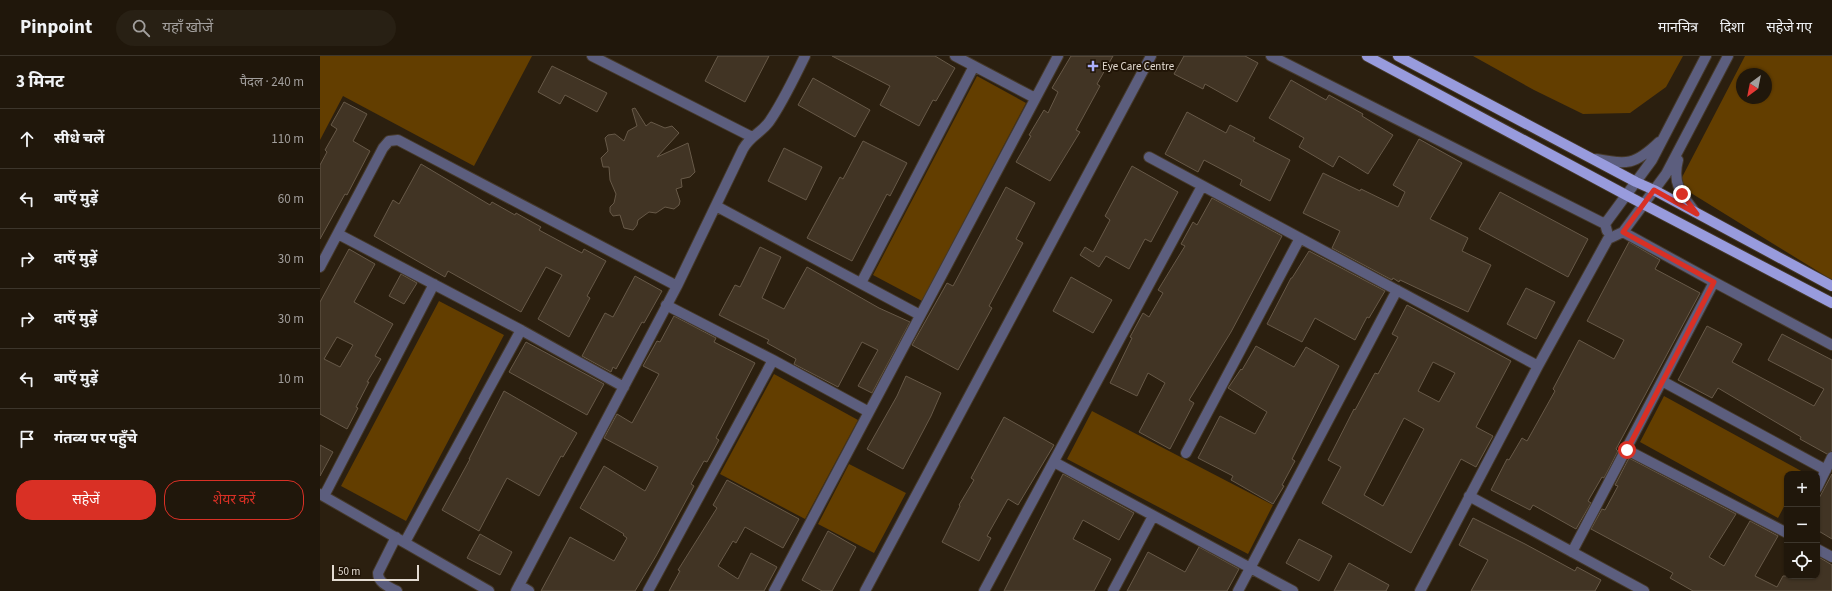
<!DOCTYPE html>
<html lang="hi">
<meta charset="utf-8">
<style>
:root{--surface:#20170b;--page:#282014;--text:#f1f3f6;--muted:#a29f9d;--line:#3d362c;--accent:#d93025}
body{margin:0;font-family:"Source Sans 3","Noto Sans Devanagari",sans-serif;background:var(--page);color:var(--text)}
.controls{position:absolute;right:12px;bottom:12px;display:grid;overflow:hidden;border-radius:8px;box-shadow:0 1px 3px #0004}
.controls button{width:36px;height:36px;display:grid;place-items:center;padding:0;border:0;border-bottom:1px solid var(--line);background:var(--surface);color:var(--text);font:20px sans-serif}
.compass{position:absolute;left:1416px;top:12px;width:36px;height:36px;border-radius:50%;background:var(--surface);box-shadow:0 1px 3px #0004;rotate:212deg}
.scale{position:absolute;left:12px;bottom:10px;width:87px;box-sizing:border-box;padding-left:4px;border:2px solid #e3dbd1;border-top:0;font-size:11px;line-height:14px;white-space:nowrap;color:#e3dbd1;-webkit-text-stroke:3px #211507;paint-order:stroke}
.stop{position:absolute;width:12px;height:12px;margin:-9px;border:3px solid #d93025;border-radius:50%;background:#fff}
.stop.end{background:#d93025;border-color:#fff;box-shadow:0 1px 4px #0008}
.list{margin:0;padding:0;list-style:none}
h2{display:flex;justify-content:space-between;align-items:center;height:52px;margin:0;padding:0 16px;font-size:17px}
h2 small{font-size:13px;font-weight:400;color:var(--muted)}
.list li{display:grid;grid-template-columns:26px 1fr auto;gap:12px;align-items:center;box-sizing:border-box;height:60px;padding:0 16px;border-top:1px solid var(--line)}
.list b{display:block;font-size:15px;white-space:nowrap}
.list em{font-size:13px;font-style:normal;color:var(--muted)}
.actions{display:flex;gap:8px;padding:12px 16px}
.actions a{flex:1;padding:9px 0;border:1px solid var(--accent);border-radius:16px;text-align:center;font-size:14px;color:var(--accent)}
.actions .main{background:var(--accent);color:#fff}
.icon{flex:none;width:22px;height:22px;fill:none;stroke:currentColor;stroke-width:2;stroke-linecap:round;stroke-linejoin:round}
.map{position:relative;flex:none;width:1512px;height:535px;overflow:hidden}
header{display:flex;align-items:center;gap:24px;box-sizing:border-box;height:56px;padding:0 20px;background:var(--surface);border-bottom:1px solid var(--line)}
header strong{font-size:19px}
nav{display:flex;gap:22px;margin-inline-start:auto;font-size:14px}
.search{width:280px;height:36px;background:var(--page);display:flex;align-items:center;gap:10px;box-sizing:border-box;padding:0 14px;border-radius:22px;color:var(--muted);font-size:15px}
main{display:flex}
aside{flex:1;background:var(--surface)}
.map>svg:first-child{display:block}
.green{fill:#633e00;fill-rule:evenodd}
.building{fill:#413424;stroke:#675948;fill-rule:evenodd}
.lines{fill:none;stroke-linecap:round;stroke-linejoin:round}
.minor-casing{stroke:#45392a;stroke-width:12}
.major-casing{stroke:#45392a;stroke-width:12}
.minor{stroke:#5c5e7e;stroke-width:10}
.major{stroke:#989bdd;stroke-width:10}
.route{stroke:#d93025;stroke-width:5}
.poi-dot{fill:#abaffb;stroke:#211507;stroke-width:1.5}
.labels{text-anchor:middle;stroke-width:4;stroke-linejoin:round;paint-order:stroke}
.poi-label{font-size:11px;fill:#e3dbd1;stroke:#211507;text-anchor:start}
</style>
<header>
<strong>Pinpoint</strong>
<div class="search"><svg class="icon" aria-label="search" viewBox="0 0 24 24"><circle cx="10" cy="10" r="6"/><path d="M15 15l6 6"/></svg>यहाँ खोजें</div>
<nav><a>मानचित्र</a><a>दिशा</a><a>सहेजे गए</a></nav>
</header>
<main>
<aside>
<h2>3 मिनट<small>पैदल · 240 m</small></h2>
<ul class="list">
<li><svg class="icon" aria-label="ahead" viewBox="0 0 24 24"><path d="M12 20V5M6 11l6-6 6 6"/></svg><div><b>सीधे चलें</b></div><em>110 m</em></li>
<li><svg class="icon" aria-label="left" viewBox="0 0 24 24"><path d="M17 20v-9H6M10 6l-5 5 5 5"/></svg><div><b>बाएँ मुड़ें</b></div><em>60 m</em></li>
<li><svg class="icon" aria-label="right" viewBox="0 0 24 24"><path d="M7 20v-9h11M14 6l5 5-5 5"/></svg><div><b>दाएँ मुड़ें</b></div><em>30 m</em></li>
<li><svg class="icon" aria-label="right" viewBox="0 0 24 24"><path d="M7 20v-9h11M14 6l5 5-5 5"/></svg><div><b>दाएँ मुड़ें</b></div><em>30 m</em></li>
<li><svg class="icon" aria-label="left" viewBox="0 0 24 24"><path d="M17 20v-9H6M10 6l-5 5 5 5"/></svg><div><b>बाएँ मुड़ें</b></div><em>10 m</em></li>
<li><svg class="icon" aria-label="arrive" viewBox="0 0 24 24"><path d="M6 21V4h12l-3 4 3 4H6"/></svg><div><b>गंतव्य पर पहुँचे</b></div></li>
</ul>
<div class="actions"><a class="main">सहेजें</a><a>शेयर करें</a></div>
</aside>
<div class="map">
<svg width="1512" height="535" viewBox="0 0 1512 535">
<rect width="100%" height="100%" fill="#2b1f0f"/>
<path class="green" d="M 0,0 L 212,0 L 154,110 L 23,40 L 0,84 Z
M 1153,0 L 1363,0 L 1346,31 L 1310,57 L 1263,58 L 1214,34 Z
M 1425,0 L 1512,0 L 1512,224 L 1358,129 ZM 1422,18 L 1446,18 L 1446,42 L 1422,42 Z
M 657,20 L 706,47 L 602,245 L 553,219 Z
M 119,245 L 184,279 L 86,465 L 21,430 Z
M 454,318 L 538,364 L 485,463 L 400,418 Z
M 1344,340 L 1483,416 L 1482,418 L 1467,418 L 1467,445 L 1458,462 L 1320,386 Z
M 772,355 L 953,449 L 928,498 L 747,403 Z
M 529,408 L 586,437 L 554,497 L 498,468 Z"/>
<path class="building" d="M 398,0 L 449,0 L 425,46 L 385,25 Z
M 512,0 L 615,0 L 635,12 L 616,45 L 613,44 L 599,70 L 560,49 L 570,30 Z
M 751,0 L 793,0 L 777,28 L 780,30 L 756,74 L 760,76 L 730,125 L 696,106 L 711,80 L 709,79 L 724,54 L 728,57 L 738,36 L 732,32 Z
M 864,0 L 925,0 L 938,7 L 917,46 L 885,28 L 883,33 L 854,18 Z
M 232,10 L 287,37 L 277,56 L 245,39 L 240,48 L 218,36 Z
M 493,22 L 550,54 L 535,81 L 478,49 Z
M 971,24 L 1006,44 L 1009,39 L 1043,58 L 1042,60 L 1073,79 L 1048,118 L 1019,100 L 1013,111 L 979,91 L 984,82 L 949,62 Z
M 24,46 L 47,58 L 33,85 L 50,95 L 27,139 L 25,138 L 0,183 L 0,109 L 7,96 L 5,94 L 17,73 L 11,69 Z
M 315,52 L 326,70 L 331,66 L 345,72 L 352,70 L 359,77 L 337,101 L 368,87 L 375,116 L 370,121 L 361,123 L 362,131 L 356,133 L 360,145 L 359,149 L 354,153 L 345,151 L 336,157 L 329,156 L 318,164 L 317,169 L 313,174 L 304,172 L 300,159 L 293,160 L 290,156 L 290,151 L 294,147 L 296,138 L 290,124 L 289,111 L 283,111 L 281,102 L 288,95 L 285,82 L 288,79 L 295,78 L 304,85 L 308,75 L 317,70 L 312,53 Z
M 867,56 L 906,77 L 910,69 L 935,82 L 933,85 L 970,104 L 950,145 L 920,129 L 922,124 L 884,104 L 878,116 L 845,98 Z
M 1099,83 L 1142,107 L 1110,163 L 1148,182 L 1142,195 L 1171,209 L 1148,256 L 1080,224 L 1079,226 L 1073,222 L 1072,224 L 1012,192 L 1020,175 L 983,157 L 1003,117 L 1040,135 L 1041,133 L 1078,151 L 1085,136 L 1073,129 Z
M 543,85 L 587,107 L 570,140 L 567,138 L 532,205 L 487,182 L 520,121 L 523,123 Z
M 464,92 L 502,111 L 486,144 L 448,125 Z
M 101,108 L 170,149 L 172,146 L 195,159 L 196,157 L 221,171 L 219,174 L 245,188 L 262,197 L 264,193 L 286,205 L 267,240 L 270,242 L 249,281 L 218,263 L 242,219 L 226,211 L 201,256 L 128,215 L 125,221 L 54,180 L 73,144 L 79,148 Z
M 812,110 L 858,136 L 831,186 L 825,183 L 809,213 L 786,200 L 779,211 L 760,199 L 765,191 L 773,196 L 790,164 L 785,160 Z
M 686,131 L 715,147 L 696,183 L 703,187 L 669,250 L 672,252 L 638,314 L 592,289 L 627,227 L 633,230 Z
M 1180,136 L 1268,183 L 1248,221 L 1159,173 Z
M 892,142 L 962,180 L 911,276 L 869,344 L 874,347 L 850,393 L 819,376 L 845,327 L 828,317 L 817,340 L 790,327 L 812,282 L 810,281 L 823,257 L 829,261 L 843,237 L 838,234 L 865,190 L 861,188 L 873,166 L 877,169 Z
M 1309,186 L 1340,204 L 1335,213 L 1380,237 L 1296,393 L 1298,395 L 1284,422 L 1282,421 L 1268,445 L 1271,447 L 1256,473 L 1213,449 L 1210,454 L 1171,434 L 1187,403 L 1189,404 L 1202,382 L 1207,385 L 1235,335 L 1233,333 L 1259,284 L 1294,303 L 1304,284 L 1267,265 Z
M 440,191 L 461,201 L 442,242 L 464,253 L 487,211 L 559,252 L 590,266 L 552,337 L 538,330 L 558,294 L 542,286 L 518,331 L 474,308 L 476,303 L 447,287 L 449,284 L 399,259 L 415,229 L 420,231 Z
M 29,193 L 55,208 L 34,246 L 73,268 L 55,300 L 61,303 L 47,326 L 49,326 L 36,351 L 38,352 L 27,373 L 0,358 L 0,246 ZM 17,281 L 33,289 L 20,311 L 4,303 Z
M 989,195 L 1065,235 L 1049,262 L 1047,261 L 1035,284 L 995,262 L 982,286 L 947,268 L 971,222 L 972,222 Z
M 81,218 L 97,227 L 84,248 L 69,240 Z
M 315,220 L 342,235 L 324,267 L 322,266 L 296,313 L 293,311 L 291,316 L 262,300 L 285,257 L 293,261 Z
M 751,221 L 792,244 L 773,277 L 733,255 Z
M 1206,232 L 1235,246 L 1216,283 L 1187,268 Z
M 1087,249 L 1191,305 L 1156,371 L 1173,380 L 1156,411 L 1141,403 L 1091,497 L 1002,447 L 1021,411 L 1008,404 L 1034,353 L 1035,354 L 1055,317 L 1058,318 L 1078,281 L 1072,278 ZM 1113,306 L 1135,317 L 1119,346 L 1098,335 ZM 1084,362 L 1104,373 L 1063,450 L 1044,439 Z
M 354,260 L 396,282 L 394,286 L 435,307 L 396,382 L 399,384 L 387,406 L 384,405 L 371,428 L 374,430 L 336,500 L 315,535 L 221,535 L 250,481 L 294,505 L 307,482 L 303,479 L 304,478 L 260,452 L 284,410 L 325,435 L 338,411 L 284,382 L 297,358 L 312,367 L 339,318 L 323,310 L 337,285 L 340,286 Z
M 1387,270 L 1422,288 L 1412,306 L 1494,350 L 1504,333 L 1448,304 L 1462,278 L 1512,304 L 1512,395 L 1507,398 L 1480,383 L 1481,381 L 1398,332 L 1392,342 L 1358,324 Z
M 206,286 L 284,328 L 267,359 L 189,316 Z
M 936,290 L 974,311 L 986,291 L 1019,310 L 972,403 L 975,405 L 962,429 L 964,430 L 953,448 L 911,424 L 913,420 L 878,402 L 900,360 L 935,378 L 947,356 L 908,332 L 921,313 L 922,314 Z
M 586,320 L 621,337 L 611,360 L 583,413 L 547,393 L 577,340 Z
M 184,335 L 257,377 L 243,401 L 241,400 L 219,440 L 187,422 L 159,475 L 122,454 L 150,403 L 149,403 Z
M 684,361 L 734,389 L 698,449 L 688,443 L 667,480 L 671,482 L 659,505 L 622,486 L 640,450 L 639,449 L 654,424 L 651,422 Z
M 0,389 L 13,396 L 0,420 Z
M 1309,402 L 1416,458 L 1389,501 L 1404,510 L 1430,465 L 1458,480 L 1435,520 L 1457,531 L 1463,520 L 1497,520 L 1497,500 L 1512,509 L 1512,535 L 1373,535 L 1350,522 L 1353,517 L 1271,473 L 1282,453 L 1285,454 L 1298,430 L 1295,429 Z
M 743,418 L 814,457 L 799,484 L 763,464 L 753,483 L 791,503 L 774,535 L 684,535 Z
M 1512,418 L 1512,483 L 1497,474 L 1497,446 Z
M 407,424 L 479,463 L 463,492 L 425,471 L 416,487 L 413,485 L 398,510 L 418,523 L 431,497 L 457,511 L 444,535 L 349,535 L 360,515 L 358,514 L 397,452 L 393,449 Z
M 1153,462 L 1205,488 L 1255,515 L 1257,511 L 1281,524 L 1275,535 L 1151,535 L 1168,504 L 1139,489 Z
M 508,475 L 536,491 L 512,535 L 502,535 L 482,524 Z
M 160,478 L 192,496 L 180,519 L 147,502 Z
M 979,483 L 1012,500 L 999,525 L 966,507 Z
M 879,491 L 919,513 L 907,535 L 807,535 L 828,496 L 865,516 Z
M 1029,507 L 1069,529 L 1066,535 L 1014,535 Z"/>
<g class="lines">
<defs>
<path id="minor" d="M 272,0 L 432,81
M 635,0 L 715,42
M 951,0 L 1285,168
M 829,101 L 1218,310
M 1276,103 C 1307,109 1315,109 1339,86
M 1358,104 C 1352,127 1361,138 1375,156
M 396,150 L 600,259
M 1287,175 L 1285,168 L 1332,104 L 1386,0
M 1303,176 L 1394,226
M 18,178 L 201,274 L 304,331
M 0,211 L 63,92 L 69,85 L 78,84 L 357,230
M 541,227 L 654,10
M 346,249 L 453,304 L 549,356
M 1342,325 L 1506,414
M 1307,394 L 1467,477
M 866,397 L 980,182
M 734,406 L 973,535
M 1497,432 L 1512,401
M 0,438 L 169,535
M 4,440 L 114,228
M 1149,440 L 1324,535
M 76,481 L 58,517 C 58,527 69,531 77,535
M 85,486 L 201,274
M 1497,493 L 1512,501
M 1252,496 L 1394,226 L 1512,289
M 199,529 L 209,535
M 196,535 L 357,230 L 423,93 C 431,79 440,78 449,66 C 463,46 474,22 485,0
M 328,535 L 453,304
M 454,535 L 738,0
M 545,535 L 831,0
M 664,535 L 882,130
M 793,535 L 833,460
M 918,535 L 1077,234
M 1100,535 L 1218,310 L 1288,183 L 1303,176 L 1346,118 L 1408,0"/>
<path id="major" d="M 1047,0 L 1306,139 L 1512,247
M 1078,0 L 1316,126 L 1334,134 L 1512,230"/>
</defs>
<use href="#minor" class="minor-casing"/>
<use href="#major" class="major-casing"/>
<use href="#minor" class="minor"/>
<use href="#major" class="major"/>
</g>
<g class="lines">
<path class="route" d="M 1307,394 L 1394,226 L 1303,176 L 1334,134 L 1377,158 L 1362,138"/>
</g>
<path class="poi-dot" d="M771 4h4v4h4v4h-4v4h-4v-4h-4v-4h4z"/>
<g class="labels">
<g class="poi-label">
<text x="782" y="14">Eye Care Centre</text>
</g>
</g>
</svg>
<div class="controls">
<button>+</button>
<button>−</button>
<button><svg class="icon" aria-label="locate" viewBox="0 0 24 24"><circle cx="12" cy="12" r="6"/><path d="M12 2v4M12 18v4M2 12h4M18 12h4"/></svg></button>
</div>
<svg class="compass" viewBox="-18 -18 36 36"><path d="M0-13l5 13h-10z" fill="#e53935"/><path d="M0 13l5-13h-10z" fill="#a29f9d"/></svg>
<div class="scale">50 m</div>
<div class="stop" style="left:1307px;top:394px"></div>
<div class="stop end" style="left:1362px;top:138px"></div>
</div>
</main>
